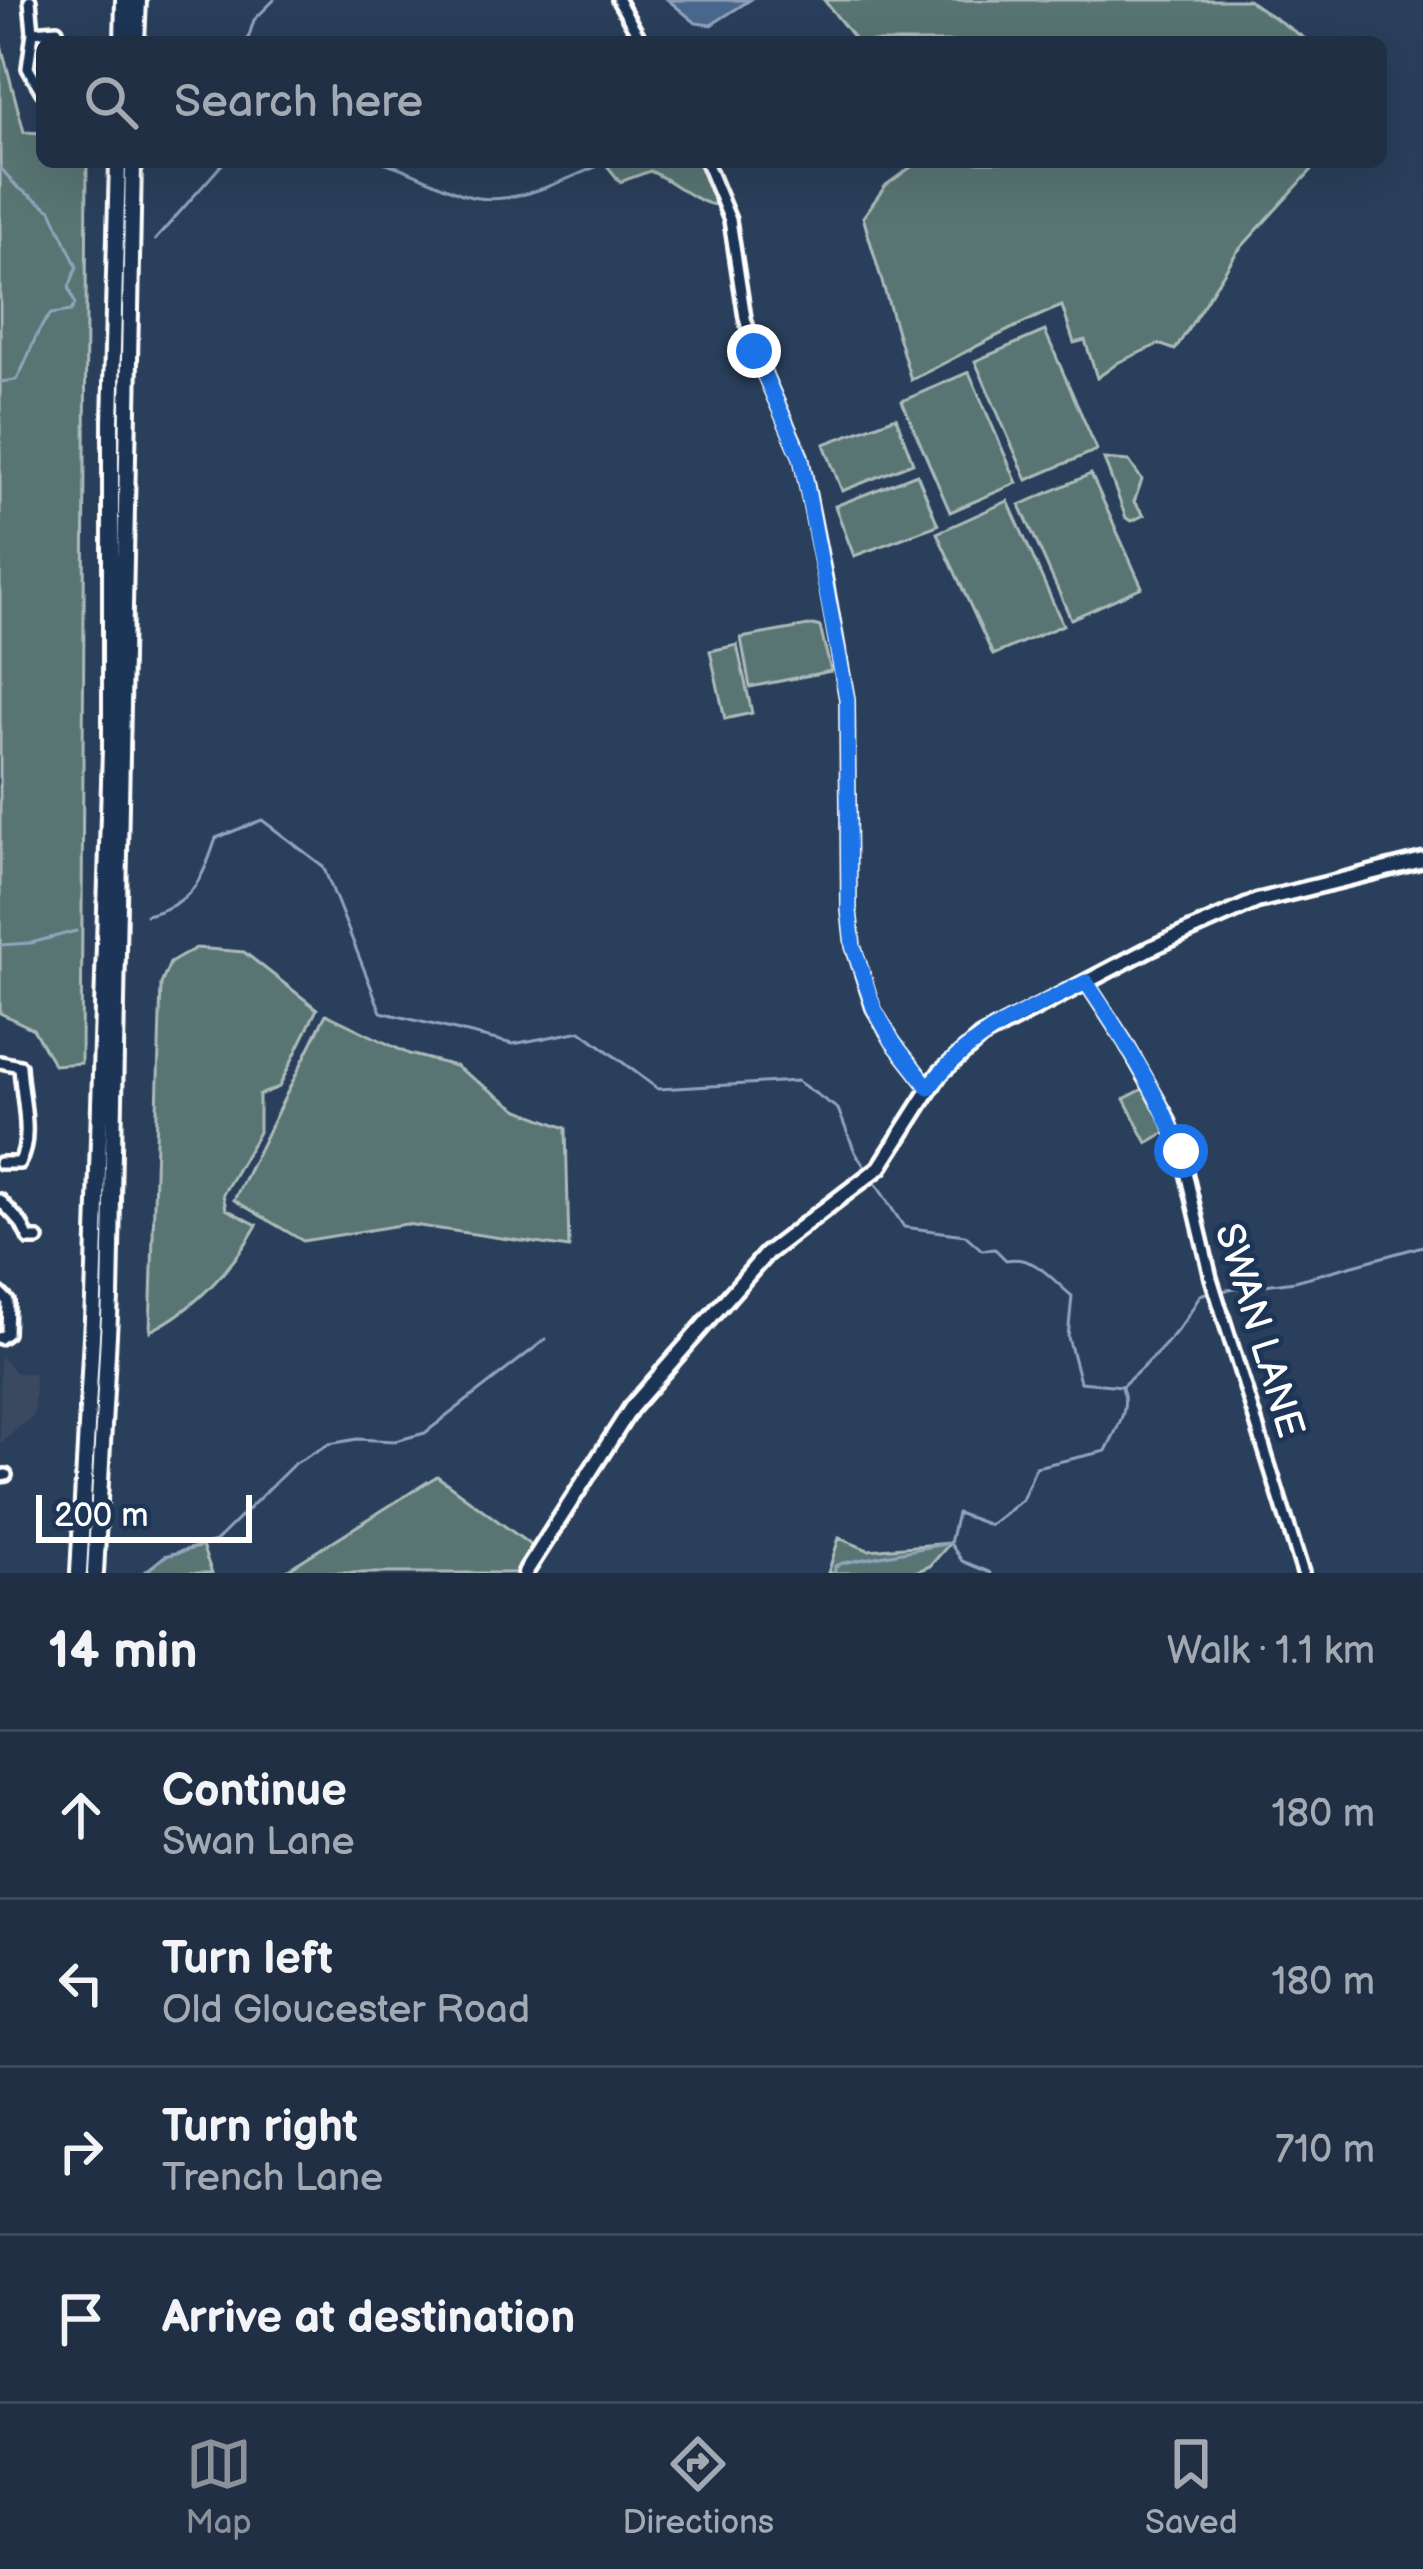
<!DOCTYPE html>
<meta charset="utf-8">
<style>
:root{--surface:#202f44;--page:#28374b;--text:#f1f3f6;--muted:#a2a9b2;--line:#3d4a5d;--accent:#8c9099}
body{margin:0;font-family:"Balsamiq Sans",sans-serif;background:var(--page);color:var(--text)}
.scale{position:absolute;left:36px;bottom:30px;width:216px;box-sizing:border-box;padding-left:12px;border:6px solid #fff;border-top:0;font-size:33px;line-height:42px;white-space:nowrap;color:#fff;-webkit-text-stroke:9px #1d3557;paint-order:stroke}
.stop{position:absolute;width:36px;height:36px;margin:-27px;border:9px solid #1a73e8;border-radius:50%;background:#fff}
.stop.end{background:#1a73e8;border-color:#fff;box-shadow:0 3px 12px #0008}
.list{margin:0;padding:0;list-style:none}
h2{display:flex;justify-content:space-between;align-items:center;height:156px;margin:0;padding:0 48px;font-size:51px}
h2 small{font-size:39px;font-weight:400;color:var(--muted)}
.list li{display:grid;grid-template-columns:78px 1fr auto;gap:36px;align-items:center;box-sizing:border-box;height:168px;padding:0 48px;border-top:3px solid var(--line)}
.list b{display:block;font-size:45px;white-space:nowrap}
.list p{margin:0;font-size:39px;white-space:nowrap;color:var(--muted)}
.list em{font-size:39px;font-style:normal;color:var(--muted)}
.icon{flex:none;width:66px;height:66px;fill:none;stroke:currentColor;stroke-width:2;stroke-linecap:round;stroke-linejoin:round}
.map{position:relative;flex:none;width:1423px;height:1573px;overflow:hidden}
.search{position:absolute;background:var(--surface);box-shadow:0 12px 48px #0002;left:36px;right:36px;top:36px;height:132px;display:flex;align-items:center;gap:30px;box-sizing:border-box;padding:0 42px;border-radius:18px;color:var(--muted);font-size:45px}
.sheet{height:828px;background:var(--surface)}
nav{display:flex;justify-content:space-around;align-items:center;box-sizing:border-box;height:168px;border-top:3px solid var(--line);background:var(--surface);font-size:33px;color:var(--muted)}
nav a{display:grid;justify-items:center;gap:6px}
nav .on{color:var(--accent)}
.map>svg:first-child{display:block}
.built{fill:#3a4a60}
.green{fill:#587573;stroke:#acbab9;stroke-width:3}
.water{fill:#49688e;stroke:#92a4bb;stroke-width:3}
.lines{fill:none;stroke-linecap:round;stroke-linejoin:round}
.stream{stroke:#92a4bb;stroke-width:3}
.minor-casing{stroke:#fff;stroke-width:18}
.major-casing{stroke:#fff;stroke-width:21}
.highway-casing{stroke:#fff;stroke-width:22}
.minor{stroke:#1d3557;stroke-width:9}
.major{stroke:#1d3557;stroke-width:12}
.highway{stroke:#1d3557;stroke-width:14}
.route{stroke:#1a73e8;stroke-width:15}
.labels{text-anchor:middle;stroke-width:10;stroke-linejoin:round;paint-order:stroke}
.street-label{font-size:39px;fill:#fff;stroke:#1d3557}
</style>
<div class="map">
<svg width="1423" height="1573" viewBox="0 0 1423 1573">
<rect width="100%" height="100%" fill="#2a3f5b"/>
<filter id="ink" filterUnits="userSpaceOnUse"><feTurbulence type="fractalNoise" baseFrequency=".00833" numOctaves="2"/><feDisplacementMap in="SourceGraphic" scale="24" xChannelSelector="R" yChannelSelector="G"/><feConvolveMatrix kernelMatrix="1 2 1 2 8 2 1 2 1" color-interpolation-filters="sRGB"/></filter>
<g filter="url(#ink)">
<path class="built" d="M 0,1356 L 16,1373 L 35,1373 L 34,1415 L 0,1443 Z"/>
<path class="green" d="M 824,0 L 1248,0 L 1310,42 L 857,42 Z
M 0,41 L 24,132 L 42,133 L 42,162 L 87,162 L 81,1063 L 54,1065 L 33,1029 L 0,1013 Z
M 699,162 L 717,205 C 698,205 672,180 650,171 L 620,182 L 605,163 Z
M 918,162 L 1319,162 L 1237,252 L 1175,350 L 1159,344 L 1119,362 L 1097,378 L 1085,340 L 1074,343 L 1062,306 C 1009,327 962,355 911,380 L 863,217 L 886,185 Z
M 1045,331 L 1097,450 L 1027,480 L 975,361 Z
M 969,372 L 1017,483 L 950,512 L 902,401 Z
M 896,417 L 913,463 L 842,491 L 824,444 Z
M 1104,459 L 1129,461 L 1142,480 L 1134,502 L 1144,515 L 1132,521 L 1126,518 Z
M 917,474 L 938,525 L 854,556 L 835,506 Z
M 1091,474 L 1142,587 L 1071,619 L 1020,505 Z
M 1008,501 L 1063,625 L 993,655 L 937,533 Z
M 814,625 L 820,627 L 831,671 L 750,687 L 741,638 Z
M 737,645 L 752,713 L 725,719 L 710,651 Z
M 196,948 L 244,952 L 317,1009 L 279,1087 L 259,1095 L 259,1132 L 223,1194 L 226,1209 L 257,1225 C 234,1267 194,1310 150,1331 L 161,984 L 170,963 Z
M 326,1014 L 409,1054 L 455,1066 L 519,1110 L 566,1128 L 569,1248 L 406,1224 L 303,1241 L 234,1200 Z
M 1145,1088 L 1168,1131 L 1147,1143 L 1124,1099 Z
M 437,1476 L 537,1550 L 523,1573 L 282,1573 Z
M 839,1538 L 868,1550 L 950,1543 L 930,1566 L 913,1573 L 828,1573 Z
M 202,1546 L 212,1573 L 144,1573 L 165,1556 Z"/>
<path class="water" d="M 668,0 L 750,0 L 711,25 L 696,23 Z"/>
<g class="lines">
<path class="stream" d="M 247,42 L 254,20 L 274,0
M 383,162 C 411,170 435,184 462,194 C 508,211 565,179 607,162
M 0,167 L 16,186 L 51,210 L 77,267 L 69,287 L 75,304 L 71,311 L 51,314 C 32,334 31,357 16,380 L 0,382
M 155,240 L 224,162
M 146,915 C 191,905 203,880 216,838 L 262,820 L 323,866 L 381,1012 L 513,1044 L 581,1031 L 658,1089 L 797,1081 L 838,1109 L 855,1152 L 869,1173
M 0,945 L 31,943 L 76,931
M 874,1181 L 904,1227 L 965,1235 L 982,1250 L 995,1249 L 1006,1260 C 1035,1254 1052,1280 1072,1296 L 1068,1337 L 1080,1382 L 1122,1386
M 1220,1291 L 1295,1281 L 1423,1246
M 1123,1385 C 1153,1359 1182,1331 1200,1295 L 1209,1292
M 950,1543 L 962,1561 L 991,1573
M 144,1573 L 165,1556 L 216,1541 L 294,1464 L 329,1444 L 357,1439 L 395,1441 L 425,1433 L 546,1339
M 835,1573 L 835,1566 L 843,1563 L 950,1543 L 957,1513 L 990,1525 L 1022,1500 L 1036,1467 L 1106,1451 C 1115,1431 1131,1409 1122,1388"/>
<defs>
<path id="minor" d="M 30,0 L 33,32 L 28,68 L 42,92
M 618,0 L 642,42
M 33,32 L 57,30
M 706,162 L 730,220 L 745,318 L 755,353 L 801,457 L 825,577 L 847,699 L 849,910 L 853,946 L 873,1008 L 893,1042 L 929,1088
M 1086,982 L 1125,1042 L 1168,1118 L 1181,1151 L 1211,1278 L 1303,1573
M 0,1062 L 20,1066 C 21,1095 34,1137 19,1163 L 0,1163
M 0,1200 L 21,1223 L 29,1239 L 38,1239
M 0,1293 L 8,1301 L 7,1333 L 0,1338
M 0,1476 L 6,1475"/>
<path id="major" d="M 525,1573 L 631,1408 L 766,1254 L 880,1167 L 940,1073 L 981,1037 L 1151,948 L 1257,901 L 1423,860"/>
<path id="highway" d="M 123,42 L 124,0
M 136,42 L 138,0
M 79,1573 L 94,1300 L 111,749 L 111,422 L 118,162
M 95,1573 L 110,1298 L 133,162"/>
</defs>
<use href="#minor" class="minor-casing"/>
<use href="#major" class="major-casing"/>
<use href="#highway" class="highway-casing"/>
<use href="#minor" class="minor"/>
<use href="#major" class="major"/>
<use href="#highway" class="highway"/>
</g>
</g>
<g class="lines" filter="url(#ink)">
<path class="route" d="M 754,351 L 801,458 L 847,699 L 849,910 L 853,946 L 874,1008 L 893,1042 L 929,1088 C 967,1035 1029,1010 1086,982 C 1122,1036 1157,1091 1181,1151"/>
</g>
<g class="labels">
<g class="street-label">
<text transform="translate(1261 1330) rotate(73)" y="14">SWAN LANE</text>
</g>
</g>
</svg>
<div class="scale">200 m</div>
<div class="stop" style="left:1181px;top:1151px"></div>
<div class="stop end" style="left:754px;top:351px"></div>
<div class="search"><svg class="icon" aria-label="search" viewBox="0 0 24 24"><circle cx="10" cy="10" r="6"/><path d="M15 15l6 6"/></svg>Search here</div>
</div>
<section class="sheet">
<h2>14 min<small>Walk · 1.1 km</small></h2>
<ul class="list">
<li><svg class="icon" aria-label="ahead" viewBox="0 0 24 24"><path d="M12 20V5M6 11l6-6 6 6"/></svg><div><b>Continue</b><p>Swan Lane</p></div><em>180 m</em></li>
<li><svg class="icon" aria-label="left" viewBox="0 0 24 24"><path d="M17 20v-9H6M10 6l-5 5 5 5"/></svg><div><b>Turn left</b><p>Old Gloucester Road</p></div><em>180 m</em></li>
<li><svg class="icon" aria-label="right" viewBox="0 0 24 24"><path d="M7 20v-9h11M14 6l5 5-5 5"/></svg><div><b>Turn right</b><p>Trench Lane</p></div><em>710 m</em></li>
<li><svg class="icon" aria-label="arrive" viewBox="0 0 24 24"><path d="M6 21V4h12l-3 4 3 4H6"/></svg><div><b>Arrive at destination</b></div></li>
</ul>
</section>
<nav>
<a class="on"><svg class="icon" aria-label="map" viewBox="0 0 24 24"><path d="M3 6l6-2 6 2 6-2v14l-6 2-6-2-6 2zM9 4v14M15 6v14"/></svg>Map</a>
<a><svg class="icon" aria-label="directions" viewBox="0 0 24 24"><path d="M12 3l9 9-9 9-9-9zM9 14v-3h6M13 9l2 2-2 2"/></svg>Directions</a>
<a><svg class="icon" aria-label="saved" viewBox="0 0 24 24"><path d="M7 4h10v16l-5-4-5 4z"/></svg>Saved</a>
</nav>
